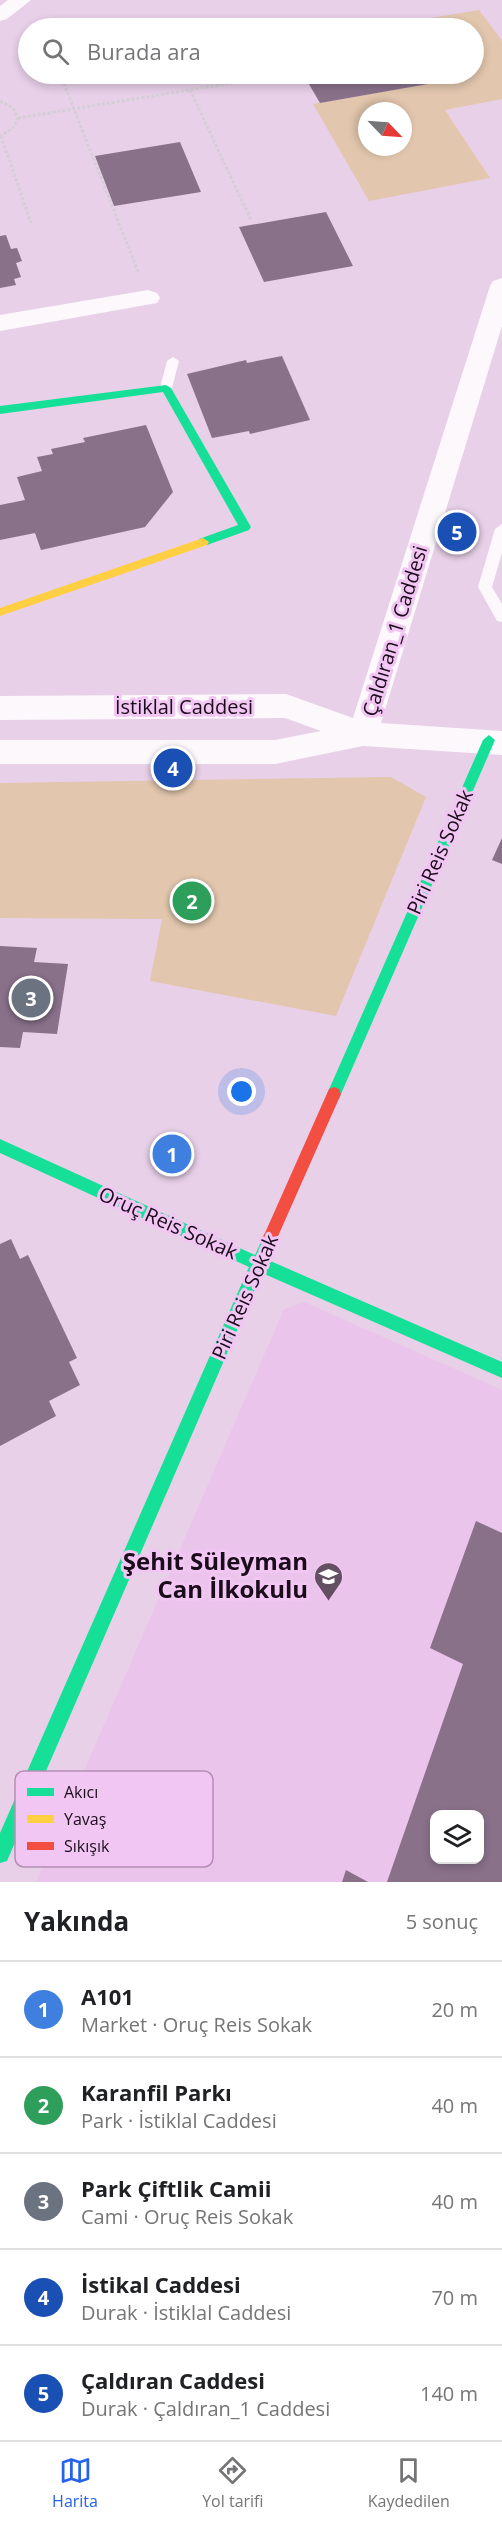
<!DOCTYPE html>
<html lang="tr">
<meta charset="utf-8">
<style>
:root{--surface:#fff;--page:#f2f2f2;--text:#202124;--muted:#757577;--line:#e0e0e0;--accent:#2563eb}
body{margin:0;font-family:"Open Sans",sans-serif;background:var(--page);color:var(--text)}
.controls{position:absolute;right:18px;bottom:18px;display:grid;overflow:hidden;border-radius:12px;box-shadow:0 3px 9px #0003}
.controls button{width:54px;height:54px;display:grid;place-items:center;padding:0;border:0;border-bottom:2px solid var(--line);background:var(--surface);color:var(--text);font:30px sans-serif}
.compass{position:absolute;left:358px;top:102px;width:54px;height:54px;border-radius:50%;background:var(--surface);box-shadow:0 3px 9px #0003;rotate:115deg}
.you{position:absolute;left:242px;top:1092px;width:21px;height:21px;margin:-15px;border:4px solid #fff;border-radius:50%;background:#1a73e8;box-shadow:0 0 0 9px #1a73e833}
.badge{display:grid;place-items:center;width:39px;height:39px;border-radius:50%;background:var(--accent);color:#fff;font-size:20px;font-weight:700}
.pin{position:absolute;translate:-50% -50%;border:3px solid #fff;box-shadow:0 2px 6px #0006}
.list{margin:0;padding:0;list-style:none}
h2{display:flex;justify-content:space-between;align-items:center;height:78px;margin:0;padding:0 24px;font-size:26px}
h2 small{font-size:20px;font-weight:400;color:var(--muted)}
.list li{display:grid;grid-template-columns:39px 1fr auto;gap:18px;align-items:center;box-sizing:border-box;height:96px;padding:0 24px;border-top:2px solid var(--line)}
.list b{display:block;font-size:22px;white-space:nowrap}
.list p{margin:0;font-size:20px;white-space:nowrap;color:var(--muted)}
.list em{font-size:20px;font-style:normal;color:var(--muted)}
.icon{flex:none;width:33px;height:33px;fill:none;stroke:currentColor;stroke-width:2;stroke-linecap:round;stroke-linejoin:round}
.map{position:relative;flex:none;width:502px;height:1882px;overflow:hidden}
.search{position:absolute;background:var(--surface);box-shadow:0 3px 9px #0003;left:18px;right:18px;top:18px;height:66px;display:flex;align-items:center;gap:15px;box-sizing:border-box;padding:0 21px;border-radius:33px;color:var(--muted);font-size:22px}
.sheet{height:558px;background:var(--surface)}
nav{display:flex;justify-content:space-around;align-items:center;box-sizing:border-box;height:84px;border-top:2px solid var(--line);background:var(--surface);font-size:16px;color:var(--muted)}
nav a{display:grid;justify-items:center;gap:3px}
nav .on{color:var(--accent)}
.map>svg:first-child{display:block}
.built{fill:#eac4ea;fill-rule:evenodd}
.green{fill:#e2c6ad;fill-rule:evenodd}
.building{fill:#89718a;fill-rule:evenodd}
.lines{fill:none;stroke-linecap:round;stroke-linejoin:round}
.path{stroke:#d6ced6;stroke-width:3;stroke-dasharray:3 2;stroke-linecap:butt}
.lane{fill:#fcf8fc;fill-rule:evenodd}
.street{fill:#fcf8fc;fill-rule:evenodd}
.fast{fill:#16e098;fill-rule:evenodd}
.slow{fill:#ffcf43;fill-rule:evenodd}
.jam{fill:#f24e42;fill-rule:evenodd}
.labels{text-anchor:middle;stroke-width:6;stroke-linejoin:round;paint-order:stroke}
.street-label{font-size:20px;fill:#1b0c1b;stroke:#f2c6f3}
.near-poi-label{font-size:24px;font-weight:bold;fill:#1b0c1b;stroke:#f2c6f3;text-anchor:end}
.key{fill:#f2c6f3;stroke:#b28eb2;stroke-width:1.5}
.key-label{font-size:16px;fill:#1b0c1b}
</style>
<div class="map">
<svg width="502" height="1882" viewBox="0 0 502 1882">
<rect width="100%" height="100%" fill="#e8d0e8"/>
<path class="built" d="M 304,1302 L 502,1390 L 502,1882 L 36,1882 L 284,1309 ZM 434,1814 L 480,1814 L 480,1860 L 434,1860 Z"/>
<path class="green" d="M 479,10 L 502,41 L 502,99 L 445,110 L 490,178 L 369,201 L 313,104 L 427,84 L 421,74 L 474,74 L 474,28 L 391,28 L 389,25 ZM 367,111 L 403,111 L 403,147 L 367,147 Z
M 391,777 L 426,797 L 336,1016 L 150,981 L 162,919 L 0,918 L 0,783 Z"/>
<path class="building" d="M 386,21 L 391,28 L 351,28 L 351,27 Z
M 198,22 L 201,28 L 150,28 L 168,24 Z
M 303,74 L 421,74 L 428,84 L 320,103 Z
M 180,142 L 201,192 L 114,206 L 95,156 Z
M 326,212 L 353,266 L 264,282 L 239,227 Z
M 6,235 L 11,249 L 17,248 L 22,261 L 16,263 L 21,277 L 14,279 L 16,285 L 0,288 L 0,236 Z
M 282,356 L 310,420 L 250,434 L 249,431 L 212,438 L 187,374 L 246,360 L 247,363 Z
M 146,425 L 173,492 L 145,527 L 41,550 L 35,533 L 0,540 L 0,505 L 25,500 L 17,477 L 42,471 L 37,457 L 53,454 L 51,449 L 85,442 L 83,438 Z
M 502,838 L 502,864 L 492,860 Z
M 0,946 L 37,948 L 34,962 L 68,964 L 57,1034 L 23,1032 L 20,1048 L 0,1047 Z
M 11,1239 L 20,1259 L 28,1255 L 77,1358 L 69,1362 L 80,1385 L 49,1401 L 56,1416 L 0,1446 L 0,1244 Z
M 476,1521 L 502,1533 L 502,1882 L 387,1882 L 463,1664 L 430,1648 ZM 434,1814 L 480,1814 L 480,1860 L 434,1860 Z
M 346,1870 L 368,1882 L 342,1882 Z"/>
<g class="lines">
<path class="path" d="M 60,74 L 139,274
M 190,90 L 251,220
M 0,101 L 13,108 L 18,118 L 13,128 L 1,136
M 18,118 L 250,80
M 1,136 L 31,223"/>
<path class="lane" d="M 173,357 L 179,361 L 172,388 L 166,392 L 160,388 L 167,361 Z
M 502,524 L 502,553 L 492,587 L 502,604 L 502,622 L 497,621 L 478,587 L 495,529 Z"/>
<path class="street" d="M 8,0 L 31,0 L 7,19 L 0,21 L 0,6 Z
M 502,278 L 502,326 L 381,723 L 502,731 L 502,755 L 363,746 L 275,764 L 0,764 L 0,740 L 275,740 L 321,731 L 285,718 L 0,720 L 0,696 L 286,694 L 353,718 L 490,286 L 493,281 Z
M 148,290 L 157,293 L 160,298 L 157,303 L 0,331 L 0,315 Z"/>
<path class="fast" d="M 166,385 L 171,388 L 251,527 L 249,530 L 207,545 L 199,545 L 199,539 L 238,525 L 163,392 L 0,414 L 0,406 Z
M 489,735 L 495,740 L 341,1094 L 339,1099 L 334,1101 L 329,1099 L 327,1094 L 483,740 Z
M 0,1139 L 255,1255 L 265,1233 L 270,1231 L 275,1233 L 278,1238 L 268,1260 L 502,1362 L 502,1378 L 262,1273 L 7,1861 L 0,1863 L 0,1833 L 249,1267 L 0,1153 Z"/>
<path class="slow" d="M 203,538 L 209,542 L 207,545 L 0,616 L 0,608 Z"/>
<path class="jam" d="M 334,1087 L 339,1089 L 341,1094 L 275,1243 L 270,1245 L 265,1243 L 262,1238 L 265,1233 L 329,1089 Z"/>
</g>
<defs>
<symbol id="school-pin" viewBox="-11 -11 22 30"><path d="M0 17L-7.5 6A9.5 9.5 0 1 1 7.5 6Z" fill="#635163" stroke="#f2c6f3"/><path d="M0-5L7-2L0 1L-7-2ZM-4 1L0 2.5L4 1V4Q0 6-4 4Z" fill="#fff"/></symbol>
</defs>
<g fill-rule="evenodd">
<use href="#school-pin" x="312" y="1560" width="33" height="45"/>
</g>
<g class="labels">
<g class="street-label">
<text transform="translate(395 631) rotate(-73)" y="7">Çaldıran_1 Caddesi</text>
<text x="184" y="714">İstiklal Caddesi</text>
<text transform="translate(440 852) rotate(-66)" y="7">Piri Reis Sokak</text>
<text transform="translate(168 1223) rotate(24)" y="7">Oruç Reis Sokak</text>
<text transform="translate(245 1297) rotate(-66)" y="7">Piri Reis Sokak</text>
</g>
<g class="near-poi-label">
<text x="308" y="1570">Şehit Süleyman<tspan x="308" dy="28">Can İlkokulu</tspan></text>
</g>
</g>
<rect x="15" y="1771" width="198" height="96" rx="9" class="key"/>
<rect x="27" y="1788" width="27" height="8" fill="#16e098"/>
<rect x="27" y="1815" width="27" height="8" fill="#ffcf43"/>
<rect x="27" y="1842" width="27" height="8" fill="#f24e42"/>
<g class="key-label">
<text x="64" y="1798">Akıcı</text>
<text x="64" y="1825">Yavaş</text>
<text x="64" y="1852">Sıkışık</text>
</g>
</svg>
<div class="controls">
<button><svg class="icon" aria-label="layers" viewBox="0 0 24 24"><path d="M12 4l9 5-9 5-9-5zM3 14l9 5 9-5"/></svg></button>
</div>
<svg class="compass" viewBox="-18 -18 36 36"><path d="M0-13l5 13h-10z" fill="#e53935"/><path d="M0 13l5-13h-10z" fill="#757577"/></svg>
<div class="you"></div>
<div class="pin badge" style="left:172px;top:1154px;background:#3f7fe0">1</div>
<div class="pin badge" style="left:192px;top:901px;background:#2e9e5b">2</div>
<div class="pin badge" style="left:31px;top:998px;background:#6b7280">3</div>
<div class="pin badge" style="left:173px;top:768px;background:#1a4fb4">4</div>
<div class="pin badge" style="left:457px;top:532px;background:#1a4fb4">5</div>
<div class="search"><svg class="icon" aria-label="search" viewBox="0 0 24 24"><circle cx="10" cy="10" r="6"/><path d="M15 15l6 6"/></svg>Burada ara</div>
</div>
<section class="sheet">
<h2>Yakında<small>5 sonuç</small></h2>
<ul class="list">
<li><span class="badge" style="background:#3f7fe0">1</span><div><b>A101</b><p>Market · Oruç Reis Sokak</p></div><em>20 m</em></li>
<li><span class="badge" style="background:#2e9e5b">2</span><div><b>Karanfil Parkı</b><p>Park · İstiklal Caddesi</p></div><em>40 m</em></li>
<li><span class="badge" style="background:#6b7280">3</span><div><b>Park Çiftlik Camii</b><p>Cami · Oruç Reis Sokak</p></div><em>40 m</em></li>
<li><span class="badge" style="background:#1a4fb4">4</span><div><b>İstikal Caddesi</b><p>Durak · İstiklal Caddesi</p></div><em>70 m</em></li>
<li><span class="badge" style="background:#1a4fb4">5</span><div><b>Çaldıran Caddesi</b><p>Durak · Çaldıran_1 Caddesi</p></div><em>140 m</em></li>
</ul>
</section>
<nav>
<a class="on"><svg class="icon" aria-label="map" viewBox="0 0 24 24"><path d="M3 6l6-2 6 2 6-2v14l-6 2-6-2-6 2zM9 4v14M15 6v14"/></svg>Harita</a>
<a><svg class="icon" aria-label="directions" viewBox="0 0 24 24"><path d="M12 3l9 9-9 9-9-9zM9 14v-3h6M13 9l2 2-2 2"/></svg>Yol tarifi</a>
<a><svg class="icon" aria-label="saved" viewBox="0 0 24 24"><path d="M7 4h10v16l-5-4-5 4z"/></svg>Kaydedilen</a>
</nav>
